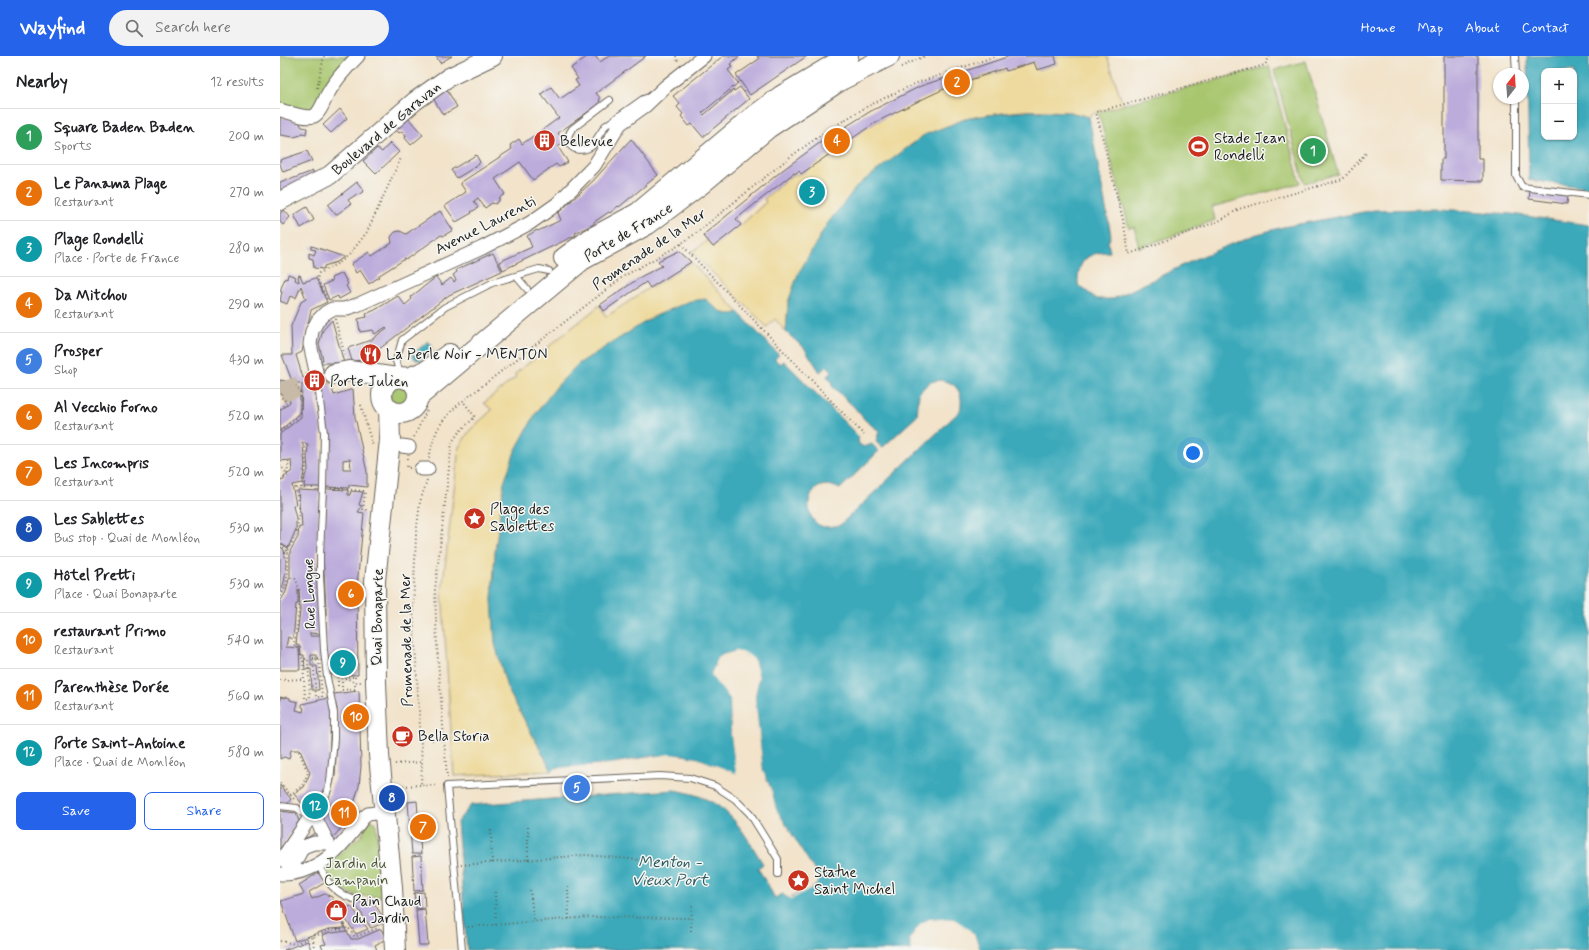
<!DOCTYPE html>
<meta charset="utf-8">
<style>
:root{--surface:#fff;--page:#f2f2f2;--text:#202124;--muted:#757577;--line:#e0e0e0;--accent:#2563eb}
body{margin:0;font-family:Mynerve,sans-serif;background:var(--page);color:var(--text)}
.controls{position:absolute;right:12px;top:12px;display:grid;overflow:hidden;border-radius:8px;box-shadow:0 1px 3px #0004}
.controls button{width:36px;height:36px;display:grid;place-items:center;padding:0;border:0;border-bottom:1px solid var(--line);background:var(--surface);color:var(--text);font:20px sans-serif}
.compass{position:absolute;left:1213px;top:12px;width:36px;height:36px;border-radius:50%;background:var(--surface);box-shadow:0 1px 3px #0004;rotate:17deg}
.you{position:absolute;left:913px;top:397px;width:14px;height:14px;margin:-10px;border:3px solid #fff;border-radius:50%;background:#1a73e8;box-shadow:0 0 0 6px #1a73e833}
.badge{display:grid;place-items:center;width:26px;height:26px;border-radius:50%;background:var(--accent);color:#fff;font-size:13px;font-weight:700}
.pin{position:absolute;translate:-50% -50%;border:2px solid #fff;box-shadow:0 1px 4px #0006}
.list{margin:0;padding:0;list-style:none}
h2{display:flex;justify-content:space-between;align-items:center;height:52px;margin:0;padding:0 16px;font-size:17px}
h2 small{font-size:13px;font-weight:400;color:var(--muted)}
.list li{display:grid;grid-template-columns:26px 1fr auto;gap:12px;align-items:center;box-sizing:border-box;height:56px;padding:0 16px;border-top:1px solid var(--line)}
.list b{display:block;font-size:15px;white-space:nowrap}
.list p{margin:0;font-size:13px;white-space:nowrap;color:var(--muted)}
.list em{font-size:13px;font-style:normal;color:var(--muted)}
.actions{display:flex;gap:8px;padding:12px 16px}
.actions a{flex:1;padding:9px 0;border:1px solid var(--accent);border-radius:8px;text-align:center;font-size:14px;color:var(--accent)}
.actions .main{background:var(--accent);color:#fff}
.icon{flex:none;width:22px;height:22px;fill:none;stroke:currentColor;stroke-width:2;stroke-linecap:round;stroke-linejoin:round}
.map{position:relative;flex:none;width:1309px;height:894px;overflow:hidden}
header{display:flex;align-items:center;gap:24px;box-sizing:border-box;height:56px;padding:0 20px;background:var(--accent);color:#fff}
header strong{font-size:19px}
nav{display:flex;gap:22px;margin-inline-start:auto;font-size:14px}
.search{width:280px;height:36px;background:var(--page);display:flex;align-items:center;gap:10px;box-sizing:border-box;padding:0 14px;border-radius:22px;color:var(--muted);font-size:15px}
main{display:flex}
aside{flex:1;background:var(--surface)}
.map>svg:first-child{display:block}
.green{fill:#a8c66e;stroke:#627145}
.sand{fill:#eeda9e;stroke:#857b5d}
.water{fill:#3ba9ba;stroke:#2c626b;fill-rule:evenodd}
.pier{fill:#f2e3ca}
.building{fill:#bcacdb;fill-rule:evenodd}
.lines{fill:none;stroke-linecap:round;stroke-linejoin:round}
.primary-tunnel{stroke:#c7bba7;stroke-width:20;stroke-dasharray:20 10;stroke-linecap:butt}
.lane-casing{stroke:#676259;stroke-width:8}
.street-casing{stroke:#676259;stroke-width:15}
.secondary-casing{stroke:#676259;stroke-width:20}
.primary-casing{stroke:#676259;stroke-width:22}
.path{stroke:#676259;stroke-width:2;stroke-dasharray:1 3;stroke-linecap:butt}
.lane{stroke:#fff;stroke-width:6}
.street{stroke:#fff;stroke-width:13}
.secondary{stroke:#fff;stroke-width:18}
.primary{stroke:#fff;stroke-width:20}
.path-bridge{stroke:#676259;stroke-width:2;stroke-dasharray:1 3;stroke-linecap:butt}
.labels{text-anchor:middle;stroke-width:3;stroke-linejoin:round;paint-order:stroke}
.street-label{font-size:15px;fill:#1c1c1c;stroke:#f6f6f2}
.poi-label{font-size:15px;fill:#1c1c1c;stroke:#f6f6f2;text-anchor:start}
.park-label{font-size:15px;fill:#4d5839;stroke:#f6f6f2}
.water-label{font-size:16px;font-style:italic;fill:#2a5b63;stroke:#f6f6f2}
</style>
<header>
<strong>Wayfind</strong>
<div class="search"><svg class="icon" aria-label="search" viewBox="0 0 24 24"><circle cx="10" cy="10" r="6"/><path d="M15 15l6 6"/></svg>Search here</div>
<nav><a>Home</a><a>Map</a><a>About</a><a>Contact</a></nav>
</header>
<main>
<aside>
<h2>Nearby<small>12 results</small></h2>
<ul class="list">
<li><span class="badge" style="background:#2e9e5b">1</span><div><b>Square Baden Baden</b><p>Sports</p></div><em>200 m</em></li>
<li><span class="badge" style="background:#e8710a">2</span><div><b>Le Panama Plage</b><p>Restaurant</p></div><em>270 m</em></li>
<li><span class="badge" style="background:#0f9aa8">3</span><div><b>Plage Rondelli</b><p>Place · Porte de France</p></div><em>280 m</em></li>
<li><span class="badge" style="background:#e8710a">4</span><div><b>Da Mitchou</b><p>Restaurant</p></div><em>290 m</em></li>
<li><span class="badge" style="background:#3f7fe0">5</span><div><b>Prosper</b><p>Shop</p></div><em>430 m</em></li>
<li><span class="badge" style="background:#e8710a">6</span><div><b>Al Vecchio Forno</b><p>Restaurant</p></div><em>520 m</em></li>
<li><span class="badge" style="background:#e8710a">7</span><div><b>Les Incompris</b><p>Restaurant</p></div><em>520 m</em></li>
<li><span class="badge" style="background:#1a4fb4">8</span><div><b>Les Sablettes</b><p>Bus stop · Quai de Monléon</p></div><em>530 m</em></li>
<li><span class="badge" style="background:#0f9aa8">9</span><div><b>Hôtel Pretti</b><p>Place · Quai Bonaparte</p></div><em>530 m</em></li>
<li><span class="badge" style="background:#e8710a">10</span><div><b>restaurant Primo</b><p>Restaurant</p></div><em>540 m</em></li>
<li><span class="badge" style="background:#e8710a">11</span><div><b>Parenthèse Dorée</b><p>Restaurant</p></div><em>560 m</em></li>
<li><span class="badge" style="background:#0f9aa8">12</span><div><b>Porte Saint-Antoine</b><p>Place · Quai de Monléon</p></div><em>580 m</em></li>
</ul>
<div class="actions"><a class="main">Save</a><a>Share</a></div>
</aside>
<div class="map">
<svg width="1309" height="894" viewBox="0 0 1309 894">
<rect width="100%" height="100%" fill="#f6f6f2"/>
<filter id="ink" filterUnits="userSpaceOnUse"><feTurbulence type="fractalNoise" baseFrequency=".025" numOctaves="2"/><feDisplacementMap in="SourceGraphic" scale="8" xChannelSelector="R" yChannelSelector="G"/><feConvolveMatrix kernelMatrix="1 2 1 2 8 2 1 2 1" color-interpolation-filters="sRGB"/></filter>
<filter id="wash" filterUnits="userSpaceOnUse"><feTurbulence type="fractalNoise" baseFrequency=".012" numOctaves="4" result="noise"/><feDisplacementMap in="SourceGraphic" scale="16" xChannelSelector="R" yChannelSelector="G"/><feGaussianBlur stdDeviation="0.9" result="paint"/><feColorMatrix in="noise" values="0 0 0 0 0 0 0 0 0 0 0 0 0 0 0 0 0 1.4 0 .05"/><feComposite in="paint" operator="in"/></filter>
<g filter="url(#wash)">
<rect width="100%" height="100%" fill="#f2e3ca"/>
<path class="green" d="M 0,0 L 73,0 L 33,56 L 0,48 Z
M 1026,5 L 1058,118 L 1024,127 L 994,14 Z
M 989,10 L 1020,127 L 932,151 L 935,164 L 859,192 L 854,171 L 849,172 L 818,55 Z
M110 339a10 10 0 1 1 20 0a10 10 0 1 1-20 0Z
M 90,764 L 96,767 L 103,840 C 71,841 63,840 44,813 L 56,802 L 69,789 L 81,780 Z"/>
<path class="sand" d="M 775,0 L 827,0 L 843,49 L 811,58 L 809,61 C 769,50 726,55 685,63 L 508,246 L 506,276 L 495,263 L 487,271 L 412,196 L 428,184 L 461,169 L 486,146 L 484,143 L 512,119 L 521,118 C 561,89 601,59 647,40 C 682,26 718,17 754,6 L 757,14 L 777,8 Z
M 411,206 L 458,256 C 446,263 434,251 426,243 L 224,427 L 215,496 L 212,544 L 227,632 L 272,715 L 174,720 L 162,535 L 179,391 L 190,374 L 212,354 L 204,347 L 236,321 L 235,318 L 320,249 L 326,261 L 370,231 L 371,232 Z"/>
<path class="water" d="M 1247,0 L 1309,0 L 1309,132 L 1249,124 ZM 1264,15 L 1294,15 L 1294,81 L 1264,81 Z
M 747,55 L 790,56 L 809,61 L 831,179 L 828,187 L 830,196 C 807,196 797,205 798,229 L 817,243 L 833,243 L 918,202 L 974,179 L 1003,171 L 1094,154 L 1160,153 L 1231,158 L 1309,169 L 1309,894 L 700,894 L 694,878 L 674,863 L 649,863 L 640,868 L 630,883 L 631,894 L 187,894 L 177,766 L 191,749 L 394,734 C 445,742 458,766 483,808 L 478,812 L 495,842 L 503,838 L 508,842 L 535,830 L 539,822 L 496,753 L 492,736 L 483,715 L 475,640 L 479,621 L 474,603 L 456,595 L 439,600 L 431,618 L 450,643 L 451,680 L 457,718 L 417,702 L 403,699 L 372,700 L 330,708 L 277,712 L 272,715 L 227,632 L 215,588 L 212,544 L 215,496 L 224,427 L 235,395 L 256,357 L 277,330 L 298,308 L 373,261 L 410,245 L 426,243 C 434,251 446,263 458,256 L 499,299 L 495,303 L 500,308 L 504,305 L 579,381 L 578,384 L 579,388 L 584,391 L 592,388 L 599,395 L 560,433 C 526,416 520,462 541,470 C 548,472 554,470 560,469 L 680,355 C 681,349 682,344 680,339 C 678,328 664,322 654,325 C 648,326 643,333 639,337 L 637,360 L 602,392 L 596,386 L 599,375 L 585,364 L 574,351 L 551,329 L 553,327 L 547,320 L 552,315 L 547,310 L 540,316 L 525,293 L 506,276 L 508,246 L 518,218 L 547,168 L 578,129 L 644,79 L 685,63 L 707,59 Z
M 148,285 L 152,290 L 152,294 L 140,304 L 136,304 L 132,299 Z"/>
<path class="pier" d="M 456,595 L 466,597 L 474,603 L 479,621 L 475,640 L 483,715 L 492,736 L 496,753 L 539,823 L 535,830 L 512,843 L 509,842 L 503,838 L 505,837 L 512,841 L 534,828 L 537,823 L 494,754 L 490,737 L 481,716 L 473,640 L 477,621 L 472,604 L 465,599 L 456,597 L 440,602 L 433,618 L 437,624 L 448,636 L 452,643 L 452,661 L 459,717 L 458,719 L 417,704 L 390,700 L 330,710 L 272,715 L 277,712 L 330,708 L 390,698 L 417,702 L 456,717 L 451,680 L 450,643 L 435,625 L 431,618 L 439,600 Z
M 661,862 L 674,863 L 685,870 L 694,878 L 700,894 L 698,894 L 692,879 L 684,871 L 674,865 L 661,864 L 649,865 L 641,870 L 632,884 L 633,894 L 631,894 L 630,883 L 640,868 L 649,863 Z"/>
<g id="blocks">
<path class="building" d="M 156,0 L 172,0 L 160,7 Z
M 308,0 L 315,0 L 320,6 L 329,0 L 366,0 L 316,37 L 320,42 L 319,48 L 278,77 L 284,86 L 278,91 L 288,106 L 279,111 L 276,108 L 253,124 L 240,106 L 215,123 L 225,138 L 219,142 L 219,145 L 215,148 L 212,147 L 205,152 L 198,142 L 194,145 L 198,152 L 191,156 L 192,157 L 176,166 L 165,150 L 186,136 L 180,127 L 232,93 L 230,89 L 239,83 L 242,88 L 279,62 L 261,38 L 271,31 L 280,43 L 299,30 L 295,24 L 298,23 L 291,12 Z
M 443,0 L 460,0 L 450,8 L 452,11 L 448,14 L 458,27 L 422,57 L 424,59 L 453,34 L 454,35 L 460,31 L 469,43 L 423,81 L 412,68 L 409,70 L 401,60 L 403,58 L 397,51 L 400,48 L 393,40 Z
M 477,0 L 527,0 L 470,39 L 456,19 L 479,3 Z
M 730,0 L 775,0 L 777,8 L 757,14 L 754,6 L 726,15 L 725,12 L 664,33 L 647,41 L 596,66 L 521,118 L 519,115 L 514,118 L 514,117 L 456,163 L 461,169 L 433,191 L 423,179 L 504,113 L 541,86 L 591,55 L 641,30 Z
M 1164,0 L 1198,0 L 1198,103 L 1203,103 L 1203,125 L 1161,124 L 1161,103 L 1164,103 Z
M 166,32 L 177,51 L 163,59 L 153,42 Z
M 60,53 L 67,62 L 51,77 L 43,69 Z
M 0,60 L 19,66 L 22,71 L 27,72 L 26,78 L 22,77 L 21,79 L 14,81 L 0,79 Z
M 129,63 L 143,79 L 131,89 L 125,82 L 126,79 L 122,75 L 119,77 L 116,74 Z
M 351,83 L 378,119 L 339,151 L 338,150 L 330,157 L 329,156 L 314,166 L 314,168 L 295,177 L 296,179 L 223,214 L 219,206 L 252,191 L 247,180 L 257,174 L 258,175 L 281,164 L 278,157 L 313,125 Z
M 110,87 L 119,96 L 96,118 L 83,105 L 97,92 L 102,96 Z
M 27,95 L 32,105 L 3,116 L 0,108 L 0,104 Z
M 196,99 L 200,106 L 198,109 L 177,122 L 171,114 Z
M 33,115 L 35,122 L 3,137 L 0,131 L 0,126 L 8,123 L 9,124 Z
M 77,126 L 84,135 L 78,139 L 77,138 L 68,144 L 71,148 L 56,159 L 48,149 Z
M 1250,135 L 1288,140 L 1287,148 L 1249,143 Z
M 27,151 L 34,164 L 21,172 L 14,159 Z
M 4,154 L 10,161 L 3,169 L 0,166 L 0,157 Z
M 160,155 L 173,174 L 163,180 L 161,179 L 126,204 L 125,203 L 98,220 L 99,221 L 89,228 L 80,214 L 76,217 L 71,208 L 89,196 L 92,200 L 112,187 L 111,181 L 115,176 L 120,175 L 126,178 Z
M 31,190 L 35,191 L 64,201 L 57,206 L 44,210 L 44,213 L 34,212 L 33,203 L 29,202 L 29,197 L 34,199 L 36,194 L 31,193 Z
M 399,195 L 411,206 L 370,232 L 366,226 L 324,255 L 320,249 L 362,220 L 382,210 L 378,205 Z
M 213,197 L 222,215 L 169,239 L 85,304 L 72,305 L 68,292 L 91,284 L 107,272 L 106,271 L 95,278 L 93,274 L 80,276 L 78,263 L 87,261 L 86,258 L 95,254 L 118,240 L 125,249 L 132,243 L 131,241 L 156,221 L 162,229 L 171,222 L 174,226 L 176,224 L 173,219 L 177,216 L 176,214 Z
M 62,217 L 68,228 L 66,230 L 70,237 L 59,243 L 58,240 L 49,244 L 43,229 L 52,225 L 51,222 Z
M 8,218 L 16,221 L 15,224 L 19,226 L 18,220 L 20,219 L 23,226 L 36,222 L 47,246 L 31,254 L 22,296 L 16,299 L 23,322 L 43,319 L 45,327 L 50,326 L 54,339 L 73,333 L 75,361 L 87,416 L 87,431 L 69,429 L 69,432 L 46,431 L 47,377 L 36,330 L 37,352 L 41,370 L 40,431 L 24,431 L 25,420 L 28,414 L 27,402 L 28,388 L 21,386 L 23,389 L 25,409 L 22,427 L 12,429 L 16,449 L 13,450 L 16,462 L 16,473 L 8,492 L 0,487 L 0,425 L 4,424 L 4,421 L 12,415 L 11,404 L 0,405 L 0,378 L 21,361 L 22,328 L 12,325 L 2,299 L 12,299 L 11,270 L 21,246 L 26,243 L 21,230 L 16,242 L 10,240 L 7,248 L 0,245 L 2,236 L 0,235 L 5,222 L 7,223 ZM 70,403 L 71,413 L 63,413 L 63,404 Z
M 52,264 L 64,307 L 41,307 L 41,304 L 43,304 L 39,288 L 43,274 Z
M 0,324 L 10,326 L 9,334 L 20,334 L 20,353 L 19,357 L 14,362 L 0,375 L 0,354 L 10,346 L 9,342 L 2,339 L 4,334 L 0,331 Z
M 46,433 L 68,434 L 68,439 L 70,439 L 71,435 L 83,436 L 79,449 L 82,450 L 78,456 L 84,457 L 77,530 L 78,619 L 49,618 L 46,581 L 46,554 L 43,497 Z
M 18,434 L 40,435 L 36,516 L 41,578 L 30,577 L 30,580 L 41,580 L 42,604 L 36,604 L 36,599 L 31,599 L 31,610 L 37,610 L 39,634 L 32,634 L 31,613 L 25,614 L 24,599 L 21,599 L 20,591 L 16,588 L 20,555 L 19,533 L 18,534 L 18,548 L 16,548 L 14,574 L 12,583 L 8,581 L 6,591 L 19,592 L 20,614 L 0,614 L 0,546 L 6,536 L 9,523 L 10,523 L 10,495 L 18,481 L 19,471 L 22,471 L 21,457 L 20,457 Z
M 0,490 L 4,494 L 6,506 L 5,522 L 1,536 L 0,536 Z
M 79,635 L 81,710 L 79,730 L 73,751 L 63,770 L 48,787 L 23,791 L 21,777 L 27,782 L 41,773 L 31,758 L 14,738 L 24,731 L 30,717 L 20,694 L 11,694 L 9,703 L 4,701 L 0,703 L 0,641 L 4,642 L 6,641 L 10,642 L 10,644 L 18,646 L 16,654 L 23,656 L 24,652 L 22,651 L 22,648 L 48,642 L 51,654 L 49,710 L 47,726 L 40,740 L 47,747 L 55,720 L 57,680 L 57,652 L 53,638 Z
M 0,729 L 11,743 L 7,748 L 0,747 Z
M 137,745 L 141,798 L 132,798 L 128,746 Z
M 0,755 L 16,757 L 19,765 L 0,793 Z
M 141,800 L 143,834 L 134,835 L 132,801 Z
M 38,817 L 46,826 L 29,836 L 32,843 L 45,838 L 52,841 L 65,872 L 49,873 L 15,885 L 1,845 L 24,838 L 19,829 Z
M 144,836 L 145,852 L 136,853 L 134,837 Z
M 88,843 L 91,848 L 94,847 L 106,866 L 91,872 L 75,848 Z
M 71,850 L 88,873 L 76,878 L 60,855 Z
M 145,853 L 148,889 L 139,889 L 136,854 Z
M 101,873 L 106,883 L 95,889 L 97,894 L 43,894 L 41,889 L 46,888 L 42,879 L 51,876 L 52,877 L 67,875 L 71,883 L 78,883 Z
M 28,885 L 31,894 L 4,894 Z"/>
</g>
</g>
<g filter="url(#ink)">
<use href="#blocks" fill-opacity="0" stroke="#676259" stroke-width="1"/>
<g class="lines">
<path class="primary-tunnel" d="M 0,337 L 54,318"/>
<defs>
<path id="lane" d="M 1235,0 L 1236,18
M 1236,42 L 1236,120 L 1242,131 L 1309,139
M 330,44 L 292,73 C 280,89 298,100 312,90 L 325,70 L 363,43 L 369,41
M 236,220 L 247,233
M 121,320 L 116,305 L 122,284 L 165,251 L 212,227 L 259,213 L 269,215
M 38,329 L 44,377 L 43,432 L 40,498 L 40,519 L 44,594 L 47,621 L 54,657 L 54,683 L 50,726 L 47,737 L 43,743
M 0,750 L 17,752 L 26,760
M 38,808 C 47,826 54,837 73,843
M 182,894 L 167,730 L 380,720 L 410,722 L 435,730 L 455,743 L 470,758 L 498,803 L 498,818"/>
<path id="street" d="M 0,54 C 9,56 24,63 34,60 C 40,57 44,45 47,39 C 55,24 66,12 78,0
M 37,320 L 30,288 L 32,275 L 38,264 L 45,257 L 52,253 L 64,253 L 77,249 L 202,192 L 250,167 L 277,148 L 314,110 L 340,68 L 365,50 L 386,30 L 424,0
M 122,390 L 129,391
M 141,413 L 148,413
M 33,757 L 48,787 L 34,787 L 23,791 L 16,804 L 7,807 L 3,803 L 4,800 Z
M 0,818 C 39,819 62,791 83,762 L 88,758 L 96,757"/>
<path id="secondary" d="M 0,145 L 50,119 L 135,45 L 169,21 L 213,0"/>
<path id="primary" d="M 284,202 L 310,183 L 358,157 L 474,60 L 501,40 L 568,0
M 54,318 L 69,315 L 117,322
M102 339a18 18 0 1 1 36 0a18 18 0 1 1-36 0Z
M 126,323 L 148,314 L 169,298
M 138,341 L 302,204 L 368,168 L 420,129 L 488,72 L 561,24 L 609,0
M 109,353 L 110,384 L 95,525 L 96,626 L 99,699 L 112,831 L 115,894"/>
</defs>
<use href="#lane" class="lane-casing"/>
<use href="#street" class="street-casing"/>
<use href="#secondary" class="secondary-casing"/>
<use href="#primary" class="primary-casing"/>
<path class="path" d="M 396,0 L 398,6
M 990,0 L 985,9 L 816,56 L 843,164 L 849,198 L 939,165 L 959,153 L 1063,123 L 1086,97
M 621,11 L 645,0
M 37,32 L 44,0
M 401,188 L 584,379
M 47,243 L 37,223 L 39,217 L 59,207 L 70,198 L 87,176 L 121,102
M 55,263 L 65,300
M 81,349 L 89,378 L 93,390
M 0,353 L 7,346 L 2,342 L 1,339 L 2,336
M 0,376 C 21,358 22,363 20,334 L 16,330
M 134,381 L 147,354
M 128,402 L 127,412 L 130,412
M 149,402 C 156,373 157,369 179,348 L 344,220 L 396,191 L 415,178 L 510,101 L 548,74 L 588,50 L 634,28 L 716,0
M 0,409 L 7,418
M 7,418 L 9,405
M 0,423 L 8,420
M 147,424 L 140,446 L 136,479 L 133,553 L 142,706 L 141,729 L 158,730
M 16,432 L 34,432
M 22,432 L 26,410 L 25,389 L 27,389
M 51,432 L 85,435 L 83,454 L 89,454
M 0,489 L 7,495
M 7,521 L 16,523 C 23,544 17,568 14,589 L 19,592 L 20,600 L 23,603 L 25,643 L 30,642 L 28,603 L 23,603
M 0,540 C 8,532 8,515 8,504 C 8,501 7,497 7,495 C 9,490 13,486 15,481 C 20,470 19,439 14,429
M 33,602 L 39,602 L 42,641 L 36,641 Z
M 0,624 L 24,623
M 58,630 L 58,620 L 75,621
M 75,633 L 62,634 L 62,622 L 67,622 L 73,626 L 81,626
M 152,684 L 163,684
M 115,708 L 142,706
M 167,722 L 157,591 L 155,534 L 172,386 L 180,375 L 195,361 L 183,345
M 0,727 L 14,743
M 10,739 L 22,730 L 28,717 L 19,695
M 121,744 L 121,730 L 141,729
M 248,771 L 248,804
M 211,774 L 212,807
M 181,809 L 306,799 L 404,808
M 288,830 L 289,863
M 250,834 L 254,866
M 215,836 L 216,869
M 61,846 L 58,853 L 67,873
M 188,871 L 311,861 L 411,862
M 411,875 L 412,850
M 33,881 L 34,894
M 0,885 L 15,888 L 50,874 L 69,873 L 75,881 L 98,872"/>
<use href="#lane" class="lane"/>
<use href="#street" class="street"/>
<use href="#secondary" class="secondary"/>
<use href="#primary" class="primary"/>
<path class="path-bridge" d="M 75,621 L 75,633"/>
</g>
</g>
<defs>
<symbol id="building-disc" viewBox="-11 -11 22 22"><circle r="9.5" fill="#c8321e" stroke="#f6f6f2"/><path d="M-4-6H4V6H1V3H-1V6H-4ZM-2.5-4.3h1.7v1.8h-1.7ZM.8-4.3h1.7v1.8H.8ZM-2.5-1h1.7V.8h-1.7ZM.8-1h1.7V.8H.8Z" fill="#fff"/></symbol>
<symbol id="stadium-disc" viewBox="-11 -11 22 22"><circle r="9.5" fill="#c8321e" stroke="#f6f6f2"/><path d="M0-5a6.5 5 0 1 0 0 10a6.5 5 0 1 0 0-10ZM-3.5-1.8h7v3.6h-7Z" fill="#fff"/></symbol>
<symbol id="restaurant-disc" viewBox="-11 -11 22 22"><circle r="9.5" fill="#c8321e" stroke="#f6f6f2"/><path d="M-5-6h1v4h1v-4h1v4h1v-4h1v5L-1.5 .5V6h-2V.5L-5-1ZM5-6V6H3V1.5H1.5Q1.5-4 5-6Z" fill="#fff"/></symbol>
<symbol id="sight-disc" viewBox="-11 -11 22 22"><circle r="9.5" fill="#c8321e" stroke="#f6f6f2"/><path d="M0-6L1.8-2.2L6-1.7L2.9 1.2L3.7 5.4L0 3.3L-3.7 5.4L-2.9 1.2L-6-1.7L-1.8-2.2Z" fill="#fff"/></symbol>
<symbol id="cafe-disc" viewBox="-11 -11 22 22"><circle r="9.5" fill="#c8321e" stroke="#f6f6f2"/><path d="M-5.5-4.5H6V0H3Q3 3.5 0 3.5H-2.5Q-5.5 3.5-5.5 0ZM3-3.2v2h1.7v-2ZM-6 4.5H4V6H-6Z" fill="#fff"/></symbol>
<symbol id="shop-disc" viewBox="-11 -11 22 22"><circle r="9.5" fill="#c8321e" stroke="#f6f6f2"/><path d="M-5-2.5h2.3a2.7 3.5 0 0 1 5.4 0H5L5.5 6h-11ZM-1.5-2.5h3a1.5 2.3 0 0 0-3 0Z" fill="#fff"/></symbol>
</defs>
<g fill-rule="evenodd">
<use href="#building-disc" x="252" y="72" width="25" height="25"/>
<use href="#stadium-disc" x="906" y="78" width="25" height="25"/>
<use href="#restaurant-disc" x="78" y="286" width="25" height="25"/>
<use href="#building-disc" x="22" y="312" width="25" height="25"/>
<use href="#sight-disc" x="182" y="450" width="25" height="25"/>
<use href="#cafe-disc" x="110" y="668" width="25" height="25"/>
<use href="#sight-disc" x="506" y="812" width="25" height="25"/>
<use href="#shop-disc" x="44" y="842" width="25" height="25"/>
</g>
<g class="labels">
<g class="street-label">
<text transform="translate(106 72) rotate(-40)" y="5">Boulevard de Garavan</text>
<text transform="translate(205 169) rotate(-27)" y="5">Avenue Laurenti</text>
<text transform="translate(348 176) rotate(-31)" y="5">Porte de France</text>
<text transform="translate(369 193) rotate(-34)" y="5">Promenade de la Mer</text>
<text transform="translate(29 538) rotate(-92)" y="5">Rue Longue</text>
<text transform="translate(97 561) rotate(-89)" y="5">Quai Bonaparte</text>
<text transform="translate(126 584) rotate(-91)" y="5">Promenade de la Mer</text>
</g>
<g class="poi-label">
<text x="934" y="87">Stade Jean<tspan x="934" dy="17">Rondelli</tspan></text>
<text x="280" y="90">Bellevue</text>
<text x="106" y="303">La Perle Noir - MENTON</text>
<text x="50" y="330">Porte Julien</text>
<text x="210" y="458">Plage des<tspan x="210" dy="17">Sablettes</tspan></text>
<text x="138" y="685">Bella Storia</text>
<text x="534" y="821">Statue<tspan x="534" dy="17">Saint Michel</tspan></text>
<text x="72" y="850">Pain Chaud<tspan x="72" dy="17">du Jardin</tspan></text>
</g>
<g class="park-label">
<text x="76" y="812">Jardin du<tspan x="76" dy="17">Campanin</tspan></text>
</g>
<g class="water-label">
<text x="390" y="811">Menton -<tspan x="390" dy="18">Vieux Port</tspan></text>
</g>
</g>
</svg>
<div class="controls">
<button>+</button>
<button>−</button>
</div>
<svg class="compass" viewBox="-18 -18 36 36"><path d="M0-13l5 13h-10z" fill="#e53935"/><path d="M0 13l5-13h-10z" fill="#757577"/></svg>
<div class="you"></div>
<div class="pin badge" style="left:1033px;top:95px;background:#2e9e5b">1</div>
<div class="pin badge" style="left:677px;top:26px;background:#e8710a">2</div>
<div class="pin badge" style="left:532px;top:136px;background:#0f9aa8">3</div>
<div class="pin badge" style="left:557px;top:85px;background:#e8710a">4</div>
<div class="pin badge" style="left:297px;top:732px;background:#3f7fe0">5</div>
<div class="pin badge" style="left:71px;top:538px;background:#e8710a">6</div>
<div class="pin badge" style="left:143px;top:771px;background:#e8710a">7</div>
<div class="pin badge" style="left:112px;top:742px;background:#1a4fb4">8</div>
<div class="pin badge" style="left:63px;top:607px;background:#0f9aa8">9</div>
<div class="pin badge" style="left:76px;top:661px;background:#e8710a">10</div>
<div class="pin badge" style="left:64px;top:757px;background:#e8710a">11</div>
<div class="pin badge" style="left:35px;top:750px;background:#0f9aa8">12</div>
</div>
</main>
